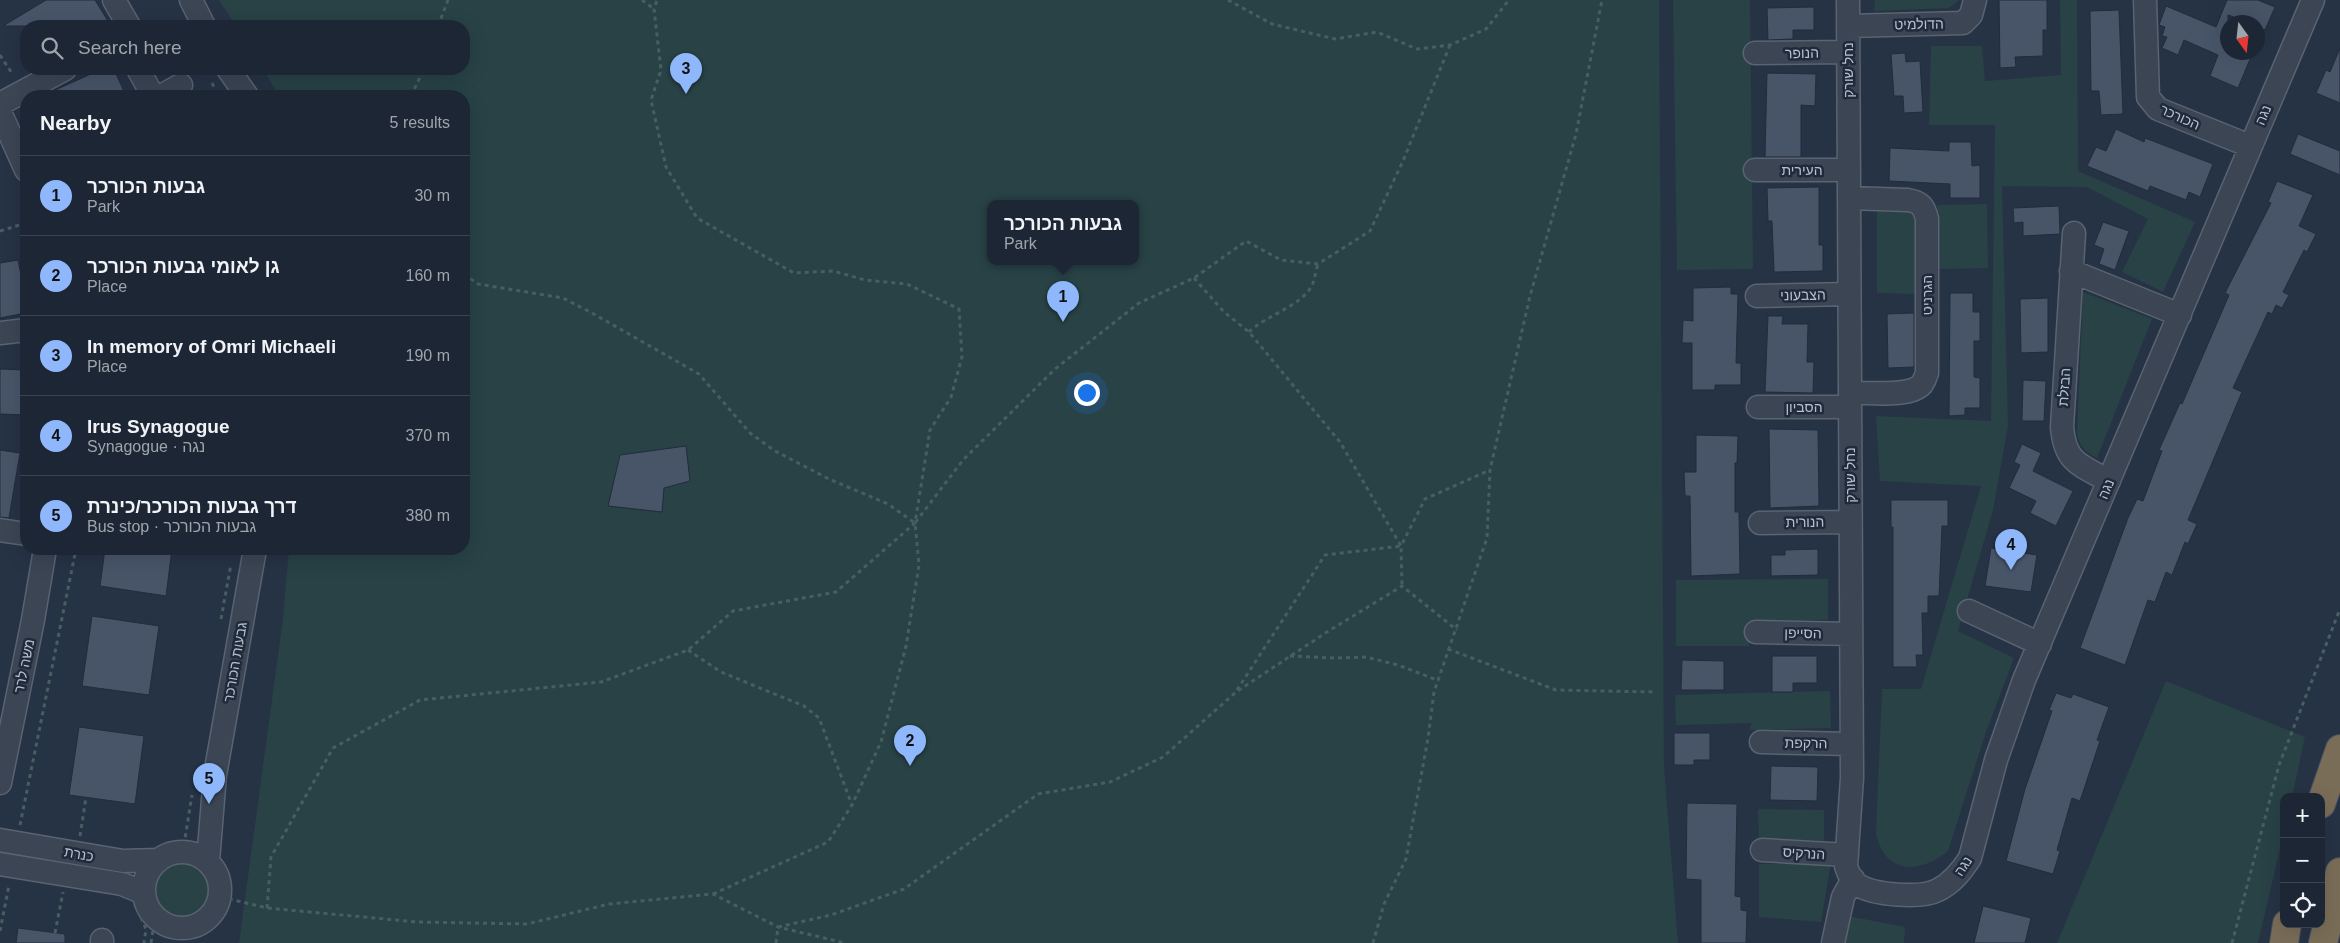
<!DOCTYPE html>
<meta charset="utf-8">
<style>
:root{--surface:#1c2634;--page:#293240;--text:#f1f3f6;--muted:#a0a5ac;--line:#3a434f;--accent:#8eb7fc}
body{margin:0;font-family:Arial,Heebo,sans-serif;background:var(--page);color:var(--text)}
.controls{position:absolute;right:15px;bottom:15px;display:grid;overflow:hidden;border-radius:10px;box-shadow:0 5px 20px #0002}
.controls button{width:45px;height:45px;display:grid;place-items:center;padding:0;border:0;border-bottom:1px solid var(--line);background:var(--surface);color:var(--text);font:25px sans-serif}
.compass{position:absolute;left:2220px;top:15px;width:45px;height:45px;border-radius:50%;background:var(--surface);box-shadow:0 5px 20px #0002;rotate:165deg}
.you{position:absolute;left:1086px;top:392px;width:18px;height:18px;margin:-12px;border:4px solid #fff;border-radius:50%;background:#1a73e8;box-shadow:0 0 0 8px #1a73e833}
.badge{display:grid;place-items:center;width:32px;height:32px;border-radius:50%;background:var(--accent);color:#111;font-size:16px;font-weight:700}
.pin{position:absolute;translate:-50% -41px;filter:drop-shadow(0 1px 2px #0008)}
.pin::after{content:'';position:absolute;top:26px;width:18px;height:15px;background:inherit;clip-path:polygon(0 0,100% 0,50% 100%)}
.popup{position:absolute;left:987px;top:200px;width:152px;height:65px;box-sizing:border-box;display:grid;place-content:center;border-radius:10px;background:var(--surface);filter:drop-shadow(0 1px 4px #0005);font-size:16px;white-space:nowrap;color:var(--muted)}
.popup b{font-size:19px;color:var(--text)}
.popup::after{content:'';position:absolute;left:50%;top:100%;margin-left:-10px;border:10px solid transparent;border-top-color:var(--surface)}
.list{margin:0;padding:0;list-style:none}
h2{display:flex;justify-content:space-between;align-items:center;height:65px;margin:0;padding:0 20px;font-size:21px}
h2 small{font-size:16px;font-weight:400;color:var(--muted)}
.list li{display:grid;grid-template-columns:32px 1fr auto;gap:15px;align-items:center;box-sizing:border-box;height:80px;padding:0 20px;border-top:1px solid var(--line)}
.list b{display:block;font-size:19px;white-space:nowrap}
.list p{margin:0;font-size:16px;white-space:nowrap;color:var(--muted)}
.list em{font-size:16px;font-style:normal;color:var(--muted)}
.icon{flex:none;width:28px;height:28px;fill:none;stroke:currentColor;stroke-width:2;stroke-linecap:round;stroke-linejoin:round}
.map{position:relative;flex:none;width:2340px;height:943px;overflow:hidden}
.search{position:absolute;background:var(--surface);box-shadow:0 5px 20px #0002;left:20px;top:20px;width:450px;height:55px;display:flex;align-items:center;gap:12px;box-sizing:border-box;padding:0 18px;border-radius:20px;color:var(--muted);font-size:19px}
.panel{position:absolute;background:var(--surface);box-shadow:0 5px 20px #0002;left:20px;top:90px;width:450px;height:465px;border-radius:20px}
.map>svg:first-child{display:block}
.green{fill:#284246;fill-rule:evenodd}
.building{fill:#485569;stroke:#212c3c}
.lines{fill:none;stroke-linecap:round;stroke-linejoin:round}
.minor-casing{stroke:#596371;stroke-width:25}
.highway-casing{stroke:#45505f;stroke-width:30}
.path{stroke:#475f61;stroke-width:3;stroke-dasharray:4 4;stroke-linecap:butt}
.minor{stroke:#3b4554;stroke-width:22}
.highway{stroke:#7a6d58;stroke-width:28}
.labels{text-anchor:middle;stroke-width:5;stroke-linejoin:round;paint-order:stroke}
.street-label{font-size:14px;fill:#b8c0cd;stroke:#1f2a3a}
</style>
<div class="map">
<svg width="2340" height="943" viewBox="0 0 2340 943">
<rect width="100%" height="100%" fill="#263345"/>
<path class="green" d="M 219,0 L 1659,0 L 1664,767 L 1678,943 L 239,943 L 283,619 L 289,549 L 464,549 L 464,96 L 279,96 L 263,69 L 464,69 L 464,26 L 236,26 ZM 990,203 L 1136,203 L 1136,261 L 990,261 Z
M 1673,0 L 1750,0 L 1753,269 L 1677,270 Z
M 1875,0 L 1959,0 L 1949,8 L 1874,11 Z
M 2060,0 L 2077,0 L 2078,171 L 2195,222 L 2163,292 L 2122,272 L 2148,219 L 2087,187 L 2002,186 L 2008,426 L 1993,510 L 1958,631 L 2014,658 L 1986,732 L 1948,851 C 1919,875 1884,874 1876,833 L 1882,689 L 1921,689 L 1981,486 L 1880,481 L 1876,416 L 1991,421 L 1995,125 L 1929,125 L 1931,46 L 1982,46 L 1985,81 L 2061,75 Z
M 1987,204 L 1988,268 L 1938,269 L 1937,205 Z
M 1877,211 L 1919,211 L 1918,294 L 1877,293 Z
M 2083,292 L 2152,319 L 2097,458 C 2085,452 2081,448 2077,435 Z
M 1828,579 L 1828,620 L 1749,621 L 1749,646 L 1676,646 L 1676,580 Z
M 2166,681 L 2305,737 L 2292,797 L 2284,797 L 2284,831 L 2258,943 L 2057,943 Z
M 1830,691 L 1831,728 L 1749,730 L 1752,723 L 1676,725 L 1675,695 Z
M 1758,809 L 1824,810 L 1824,841 L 1759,839 Z
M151 890a32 32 0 1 1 64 0a32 32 0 1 1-64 0Z
M 1831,863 L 1821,922 L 1759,917 L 1759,864 Z
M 1848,916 L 1905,927 L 1904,943 L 1843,943 Z"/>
<path class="building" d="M 46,0 L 95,0 L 111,26 L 3,26 Z
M 1999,0 L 2047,0 L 2047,30 L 2043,30 L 2043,56 L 2015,57 L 2016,67 L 2000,68 Z
M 2227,0 L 2258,0 L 2275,7 L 2265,30 L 2258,27 L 2258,22 L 2247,22 L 2228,15 L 2228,52 L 2253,52 L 2238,88 L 2210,76 L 2218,55 L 2184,40 L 2178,55 L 2162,48 L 2167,37 L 2162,36 L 2165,27 L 2159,25 L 2166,6 L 2216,27 Z
M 1814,7 L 1814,30 L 1793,30 L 1793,39 L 1768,40 L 1767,8 Z
M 2119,10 L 2123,114 L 2101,115 L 2099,91 L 2091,91 L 2090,11 Z
M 2340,48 L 2340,103 L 2316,93 L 2326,70 L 2330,72 Z
M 1905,53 L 1906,62 L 1920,61 L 1923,112 L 1904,113 L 1903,96 L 1894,96 L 1891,54 Z
M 102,69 L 114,69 L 126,96 L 42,96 Z
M 1767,73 L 1816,74 L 1815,106 L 1801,105 L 1801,157 L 1765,157 Z
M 2116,129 L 2144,142 L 2145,138 L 2213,164 L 2200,197 L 2189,192 L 2186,200 L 2150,186 L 2148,191 L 2087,166 L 2096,147 L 2106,151 Z
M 2298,134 L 2340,151 L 2340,175 L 2290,154 Z
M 1949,142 L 1971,142 L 1972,166 L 1980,165 L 1980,198 L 1950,198 L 1950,184 L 1889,181 L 1890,148 L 1949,151 Z
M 2277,181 L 2313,195 L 2299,226 L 2316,234 L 2307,252 L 2304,250 L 2283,292 L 2289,295 L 2282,308 L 2276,305 L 2272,314 L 2268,312 L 2233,388 L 2242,392 L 2188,520 L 2197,524 L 2188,544 L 2185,542 L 2172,575 L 2166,572 L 2155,602 L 2148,600 L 2125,665 L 2080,648 L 2128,518 L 2137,499 L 2143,501 L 2162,451 L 2159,450 L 2180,403 L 2182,404 L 2229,295 L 2225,293 L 2271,203 L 2268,202 Z
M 1819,187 L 1819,245 L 1823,245 L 1823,271 L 1774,272 L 1772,221 L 1768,221 L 1767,188 Z
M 2059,206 L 2060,234 L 2023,236 L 2023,222 L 2014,223 L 2013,208 Z
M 2103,222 L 2129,231 L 2115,270 L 2099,264 L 2104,249 L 2094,245 Z
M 18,260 L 26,300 L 26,313 L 0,318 L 0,263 Z
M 1731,287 L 1731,294 L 1738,294 L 1736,363 L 1741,363 L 1741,385 L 1715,385 L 1715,390 L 1692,390 L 1692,343 L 1682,343 L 1683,320 L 1693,321 L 1693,288 Z
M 1950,293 L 1973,293 L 1973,312 L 1980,312 L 1980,341 L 1974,341 L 1974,377 L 1980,378 L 1980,408 L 1965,408 L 1965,415 L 1949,416 Z
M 2048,298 L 2048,352 L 2021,353 L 2020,299 Z
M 1914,313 L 1914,367 L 1888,368 L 1887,314 Z
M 1768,316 L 1783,316 L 1782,324 L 1808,324 L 1807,362 L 1814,362 L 1813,393 L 1765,392 Z
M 0,369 L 26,370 L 26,415 L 0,414 Z
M 2023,380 L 2046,381 L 2044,421 L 2022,421 Z
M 1769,429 L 1818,430 L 1819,506 L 1770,508 Z
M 1696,435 L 1738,436 L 1737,463 L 1735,463 L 1735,512 L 1739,512 L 1740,574 L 1691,576 L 1690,496 L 1685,496 L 1684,472 L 1696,472 Z
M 2022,444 L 2041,453 L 2033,471 L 2073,491 L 2056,526 L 2030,513 L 2036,501 L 2009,488 L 2020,465 L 2014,462 Z
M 686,446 L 690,481 L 664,488 L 662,512 L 608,506 L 620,455 Z
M 0,450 L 20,453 L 9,518 L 0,517 Z
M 1891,500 L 1948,500 L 1948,526 L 1942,526 L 1939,596 L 1928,596 L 1928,613 L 1922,613 L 1923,655 L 1916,655 L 1917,667 L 1893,667 L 1893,527 L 1891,527 Z
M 1991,548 L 2037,555 L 2031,592 L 1985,586 Z
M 105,549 L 172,549 L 166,596 L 100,586 Z
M 1818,549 L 1818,575 L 1771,576 L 1771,555 L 1785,555 L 1785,550 Z
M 92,616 L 159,626 L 149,695 L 82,686 Z
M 1772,656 L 1817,656 L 1817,683 L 1793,683 L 1793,692 L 1772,692 Z
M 1682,660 L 1724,661 L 1724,690 L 1681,690 Z
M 2056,693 L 2071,698 L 2073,694 L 2109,707 L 2097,740 L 2100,741 L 2080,801 L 2072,798 L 2057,850 L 2060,851 L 2053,874 L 2006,861 L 2025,789 L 2052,711 L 2049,710 Z
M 79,727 L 144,736 L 135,804 L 69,795 Z
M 1674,733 L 1710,733 L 1710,760 L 1694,760 L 1694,765 L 1674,765 Z
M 1771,766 L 1818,767 L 1817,801 L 1770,800 Z
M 1687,803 L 1737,804 L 1735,896 L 1741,897 L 1741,910 L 1747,911 L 1746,943 L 1701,943 L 1701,880 L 1686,879 Z
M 1983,906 L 2031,918 L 2025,943 L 1974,943 Z
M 18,928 L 65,934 L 65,943 L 16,943 Z"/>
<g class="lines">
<defs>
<path id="minor" d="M 114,0 L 129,26
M 191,0 L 204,26
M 1848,0 L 1852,778 L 1846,866 C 1848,873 1852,881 1858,885 C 1874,895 1921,899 1938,890 C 1952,883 1961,872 1970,858 L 1996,760 L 2024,680 L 2313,0
M 2145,0 L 2148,97 L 2158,109 L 2250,146
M 1848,26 L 1963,23 L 1971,15 L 1975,0
M 1755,53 L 1848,52
M 138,69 L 153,96
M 228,69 L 247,96
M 161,96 L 181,85
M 0,104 L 65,69
M 0,112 L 26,170
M 1755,170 L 1849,170
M 1849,198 L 1908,200 C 1921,202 1924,207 1927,219 L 1927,373 C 1926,376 1924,381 1922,384 C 1910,398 1867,392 1850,393
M 2074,233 L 2062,427 C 2065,463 2080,465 2109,481
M 2071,271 L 2180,315
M 1757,296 L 1849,294
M 0,333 L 26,330
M 1758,407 L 1850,407
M 1760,523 L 1850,522
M 0,530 L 26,534
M 1969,611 L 2040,644
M 1756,632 L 1851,634
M 1761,742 L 1851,744
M 0,783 L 33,620 L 45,549
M 0,840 L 123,861 L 158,860
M 1762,850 L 1847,855
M144 890a38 38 0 1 1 76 0a38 38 0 1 1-76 0Z
M 208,861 L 215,775 L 255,549
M 0,864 L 122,884 L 144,893
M 102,943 L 102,940
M 1833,943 L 1843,897 L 1853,879"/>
<path id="highway" d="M 2321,804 L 2340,749
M 2284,943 L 2287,924
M 2323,943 L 2340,872"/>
</defs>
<use href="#minor" class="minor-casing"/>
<use href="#highway" class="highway-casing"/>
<path class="path" d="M 642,0 L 654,9
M 1228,0 L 1272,24 L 1335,39 L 1377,32 L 1417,49 L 1450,45 L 1486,29 L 1509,0
M 438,26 L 448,0
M 0,55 L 13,75
M 206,69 L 209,75
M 212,83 L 218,96
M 411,96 L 424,69
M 0,231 L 26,223
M 464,274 L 478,284 L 563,298 L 592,313 L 699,374 L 750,433 L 775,451 L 829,479 L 888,504 L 915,523
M 1194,278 L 1224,312 L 1249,332 L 1340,442 L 1401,546 L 1425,499 L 1490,470
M 1249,332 C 1266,315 1305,305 1313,283 C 1315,277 1316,270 1318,264
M 221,619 L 231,564
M 1448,649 L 1556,690 L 1655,692
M 688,650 L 721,672 L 804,706 L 819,718 L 852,805
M 1290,656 L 1334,658 L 1366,657 L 1398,665 L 1437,680
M 1237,690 L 1325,555 L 1401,546 L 1402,586
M 20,825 L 76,549
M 80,836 L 86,797
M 173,852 L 183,851 L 192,795
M 713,894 L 828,842 L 852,805 L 881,742 L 906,646 L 919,565 L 915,523 L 963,460 L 1055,369 L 1139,303 L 1194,278 L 1246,241 L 1281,260 L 1318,264 L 1370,231 L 1403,161 L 1450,45
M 221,897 L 267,908 L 417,922 L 527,924 L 609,904 L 713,894 L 778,927 L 845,943
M 267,908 L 271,857 L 333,748 L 420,700 L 601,682 L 688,650 L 733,611 L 836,592 L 915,523 L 930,430 L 951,397 L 962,357 L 959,309 L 907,284 L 865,280 L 833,271 L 794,273 L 697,218 L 666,167 L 651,100 L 661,70 L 654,9 L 657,0
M 138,910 L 146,929 L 144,943
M 778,927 L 831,915 L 904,889 L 1038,794 L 1110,782 L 1163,757 L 1236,692 L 1327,632 L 1402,586 L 1457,630
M 0,931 L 9,885
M 55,933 L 63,892
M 151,943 L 155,917
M 776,943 L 778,927
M 1373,943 L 1384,904 L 1406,859 L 1428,738 L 1434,692 L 1487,538 L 1490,470 L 1530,296 L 1576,134 L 1602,0
M 2232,943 L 2279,765 L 2340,609"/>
<use href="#minor" class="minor"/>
<use href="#highway" class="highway"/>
</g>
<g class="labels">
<g class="street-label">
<text transform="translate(1919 24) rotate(-1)" y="5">הדולמיט</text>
<text transform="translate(1802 53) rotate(-1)" y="5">הנופר</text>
<text transform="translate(1848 70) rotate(-90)" y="5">נחל שורק</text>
<text transform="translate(2263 115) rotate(-67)" y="5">נגה</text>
<text transform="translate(2180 117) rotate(24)" y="5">הכורכר</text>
<text x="1802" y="175">העירית</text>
<text transform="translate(1803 295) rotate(-1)" y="5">הצבעוני</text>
<text transform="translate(1927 295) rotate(-90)" y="5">הגרניט</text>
<text transform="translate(2064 387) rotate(-86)" y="5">הבזלת</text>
<text x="1804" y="412">הסביון</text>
<text transform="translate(1850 475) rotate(-90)" y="5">נחל שורק</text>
<text transform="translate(2106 489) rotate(-67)" y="5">נגה</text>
<text transform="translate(1805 522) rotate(-1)" y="5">הנורית</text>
<text transform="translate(1803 633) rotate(1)" y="5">הסייפן</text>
<text transform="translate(235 662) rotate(-80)" y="5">גבעות הכורכר</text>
<text transform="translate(24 666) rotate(-78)" y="5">משה לרר</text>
<text transform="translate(1806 743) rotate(1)" y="5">הרקפת</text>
<text transform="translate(1804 853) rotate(4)" y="5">הנרקיס</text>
<text transform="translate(79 854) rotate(10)" y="5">כנרת</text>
<text transform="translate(1963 866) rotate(-56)" y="5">נגה</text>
</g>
</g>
</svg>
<div class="controls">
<button>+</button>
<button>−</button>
<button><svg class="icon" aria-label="locate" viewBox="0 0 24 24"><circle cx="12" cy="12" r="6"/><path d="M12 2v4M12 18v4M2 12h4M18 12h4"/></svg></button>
</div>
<svg class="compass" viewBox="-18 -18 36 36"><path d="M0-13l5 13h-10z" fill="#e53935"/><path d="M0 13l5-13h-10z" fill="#a0a5ac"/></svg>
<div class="you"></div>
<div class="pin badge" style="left:1063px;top:322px">1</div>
<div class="popup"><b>גבעות הכורכר</b>Park</div>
<div class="pin badge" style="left:910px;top:766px">2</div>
<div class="pin badge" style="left:686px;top:94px">3</div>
<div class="pin badge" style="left:2011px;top:570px">4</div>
<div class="pin badge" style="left:209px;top:804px">5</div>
<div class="search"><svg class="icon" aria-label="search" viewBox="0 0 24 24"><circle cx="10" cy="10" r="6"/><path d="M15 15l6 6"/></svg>Search here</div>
<section class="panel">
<h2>Nearby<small>5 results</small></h2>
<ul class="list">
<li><span class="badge">1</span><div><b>גבעות הכורכר</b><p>Park</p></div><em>30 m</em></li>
<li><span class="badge">2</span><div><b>גן לאומי גבעות הכורכר</b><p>Place</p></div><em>160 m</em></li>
<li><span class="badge">3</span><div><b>In memory of Omri Michaeli</b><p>Place</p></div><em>190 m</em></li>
<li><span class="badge">4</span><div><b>Irus Synagogue</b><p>Synagogue · נגה</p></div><em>370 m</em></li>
<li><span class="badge">5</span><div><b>דרך גבעות הכורכר/כינרת</b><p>Bus stop · גבעות הכורכר</p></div><em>380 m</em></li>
</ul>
</section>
</div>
